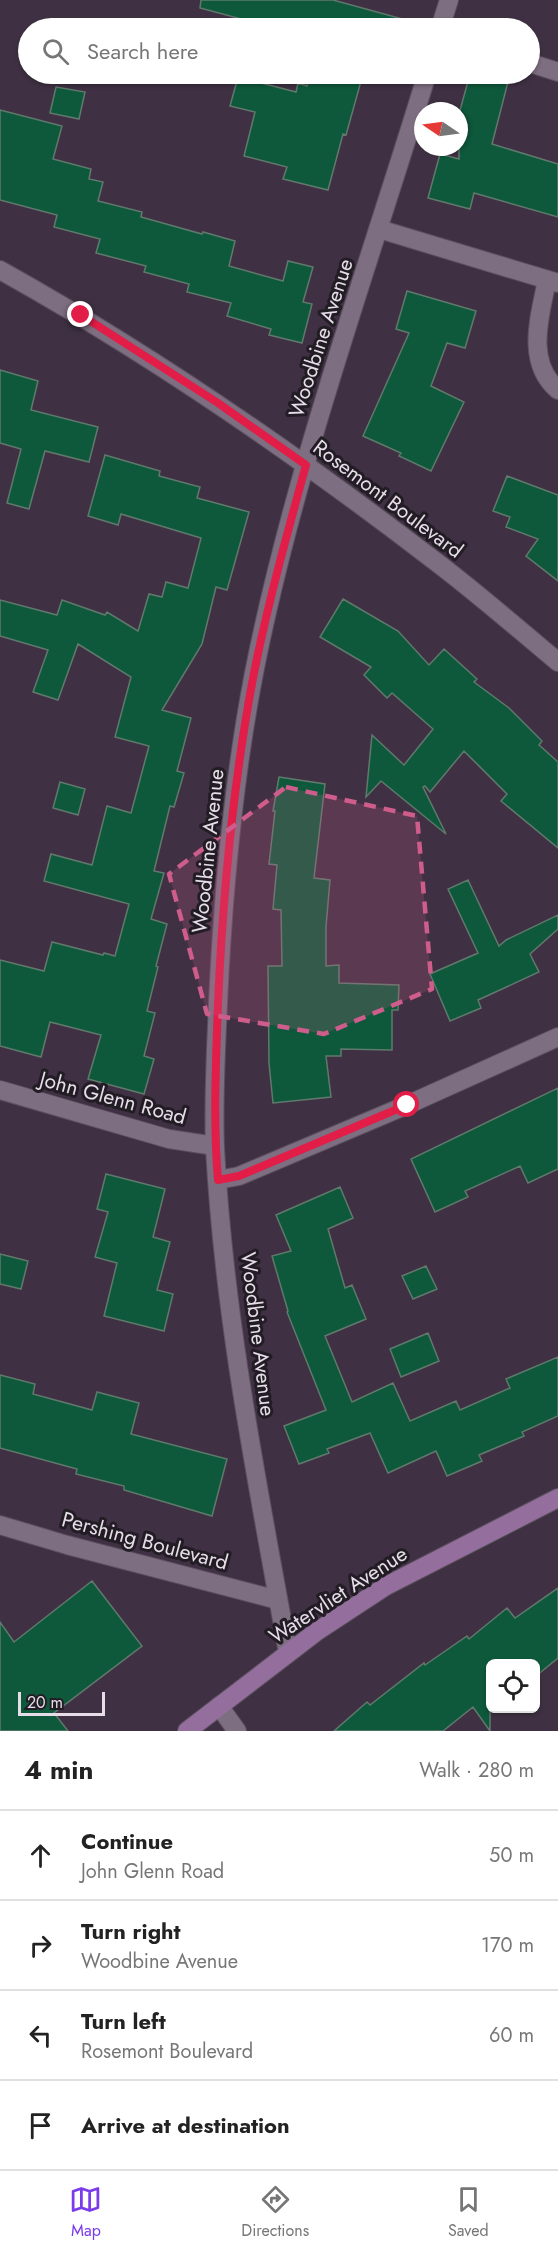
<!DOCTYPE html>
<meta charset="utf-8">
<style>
:root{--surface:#fff;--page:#f2f2f2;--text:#222;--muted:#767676;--line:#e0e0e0;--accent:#7c3aed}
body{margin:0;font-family:Jost,sans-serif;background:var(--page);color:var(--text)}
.controls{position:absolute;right:18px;bottom:18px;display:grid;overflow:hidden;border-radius:9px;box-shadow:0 2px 4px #0004}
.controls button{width:54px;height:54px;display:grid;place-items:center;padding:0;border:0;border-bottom:2px solid var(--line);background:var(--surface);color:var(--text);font:30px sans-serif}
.compass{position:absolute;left:414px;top:102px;width:54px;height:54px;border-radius:50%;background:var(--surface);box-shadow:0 2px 4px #0004;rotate:283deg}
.scale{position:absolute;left:18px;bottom:15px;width:87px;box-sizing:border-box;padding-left:6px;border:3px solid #e6dde8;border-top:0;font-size:16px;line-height:21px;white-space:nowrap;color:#e6dde8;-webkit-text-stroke:4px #221c24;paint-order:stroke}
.stop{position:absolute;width:18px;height:18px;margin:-14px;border:4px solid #e11d48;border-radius:50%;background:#fff}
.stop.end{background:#e11d48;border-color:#fff;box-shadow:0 2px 6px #0008}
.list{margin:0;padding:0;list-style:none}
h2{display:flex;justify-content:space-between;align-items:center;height:78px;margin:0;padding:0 24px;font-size:26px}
h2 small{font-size:20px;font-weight:400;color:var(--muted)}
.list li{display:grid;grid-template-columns:39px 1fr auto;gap:18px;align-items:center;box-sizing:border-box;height:90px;padding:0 24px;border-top:2px solid var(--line)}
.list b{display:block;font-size:22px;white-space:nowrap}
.list p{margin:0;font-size:20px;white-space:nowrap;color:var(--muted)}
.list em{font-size:20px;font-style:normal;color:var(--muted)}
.icon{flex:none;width:33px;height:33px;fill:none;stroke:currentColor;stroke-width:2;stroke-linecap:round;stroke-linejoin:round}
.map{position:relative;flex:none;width:558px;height:1731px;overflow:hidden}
.search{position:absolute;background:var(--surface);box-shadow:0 2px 4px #0004;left:18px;right:18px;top:18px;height:66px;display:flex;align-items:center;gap:15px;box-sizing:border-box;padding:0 21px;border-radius:33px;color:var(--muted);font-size:22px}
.sheet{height:438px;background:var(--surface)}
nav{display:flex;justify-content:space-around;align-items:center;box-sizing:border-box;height:84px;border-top:2px solid var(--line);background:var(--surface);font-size:16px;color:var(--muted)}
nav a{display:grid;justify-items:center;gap:3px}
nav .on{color:var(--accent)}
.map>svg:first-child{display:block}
.building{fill:#0e593c;stroke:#60796c;stroke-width:1.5}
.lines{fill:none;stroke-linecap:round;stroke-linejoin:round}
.street-casing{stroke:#5c505e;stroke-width:20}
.secondary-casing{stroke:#5c505e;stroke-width:20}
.street{stroke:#7e6e81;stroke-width:18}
.secondary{stroke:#946f9d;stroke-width:18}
.route{stroke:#e11d48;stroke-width:8}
.marked{fill:#cf5d8c;fill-opacity:0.2;stroke:#cf5d8c;stroke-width:4.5;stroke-dasharray:12 8;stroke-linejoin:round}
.labels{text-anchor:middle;stroke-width:6;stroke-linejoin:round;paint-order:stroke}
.street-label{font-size:21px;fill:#e6dde8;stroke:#221c24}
</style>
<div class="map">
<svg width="558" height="1731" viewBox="0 0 558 1731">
<rect width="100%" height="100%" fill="#3f3143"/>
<path class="building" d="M 201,0 L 333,0 L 410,21 L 409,28 L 247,28 L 249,21 L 200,8 Z
M 310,74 L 363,74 L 346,135 L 343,134 L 328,190 L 283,179 L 287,167 L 244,156 L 255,112 L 230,106 L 238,77 L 296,92 L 298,83 L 307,86 Z
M 470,74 L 510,74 L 492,144 L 558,164 L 558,217 L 474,193 L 470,209 L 428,198 L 440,154 L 459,159 L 459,114 Z
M 56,87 L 85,92 L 79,119 L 50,113 Z
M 0,110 L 62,126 L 53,159 L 91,169 L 89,179 L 103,182 L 98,201 L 142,212 L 141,217 L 202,234 L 203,232 L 235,241 L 229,266 L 283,281 L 288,261 L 313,267 L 303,302 L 312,304 L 302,343 L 269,335 L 271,329 L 227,316 L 231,303 L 187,292 L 189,284 L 144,272 L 146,266 L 96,253 L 100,239 L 54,227 L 57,215 L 0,200 Z
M 407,291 L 476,311 L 465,348 L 447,343 L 431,386 L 464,402 L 431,471 L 399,456 L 401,453 L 363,436 L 409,333 L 396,329 Z
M 0,370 L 38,381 L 31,410 L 98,427 L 89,462 L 45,451 L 29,509 L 7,503 L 21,449 L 0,443 Z
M 105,455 L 160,471 L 159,476 L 200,487 L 197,498 L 249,512 L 227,590 L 216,587 L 202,644 L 162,710 L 191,718 L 177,771 L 184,773 L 174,807 L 170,806 L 154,871 L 164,873 L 151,919 L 167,924 L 156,966 L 158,967 L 147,1011 L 155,1013 L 144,1056 L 154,1059 L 144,1094 L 88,1079 L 101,1035 L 50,1022 L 41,1057 L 0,1046 L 0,960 L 44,971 L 52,942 L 103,955 L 104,953 L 115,956 L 129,904 L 44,881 L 51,854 L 92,865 L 107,806 L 131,813 L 149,746 L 115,737 L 131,677 L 78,644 L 58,700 L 33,692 L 48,650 L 0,636 L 0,600 L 57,615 L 62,600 L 105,615 L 107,612 L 138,631 L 149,594 L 162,597 L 166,582 L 188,588 L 201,538 L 121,514 L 118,525 L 88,516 Z
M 507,476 L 558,495 L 558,581 L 526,556 L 538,539 L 506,527 L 510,517 L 493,511 Z
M 343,599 L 398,631 L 429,665 L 444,649 L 477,679 L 474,682 L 509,708 L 542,741 L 539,745 L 558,762 L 558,848 L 501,801 L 507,794 L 464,751 L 430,792 L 425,786 L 423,787 L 446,834 L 381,781 L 366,797 L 372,735 L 404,765 L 433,729 L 392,693 L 387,698 L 364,675 L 371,667 L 320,637 Z
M 279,777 L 325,784 L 314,878 L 330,880 L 326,927 L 326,966 L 339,965 L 339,983 L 399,985 L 398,1010 L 392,1010 L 392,1050 L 341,1049 L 341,1056 L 326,1056 L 331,1097 L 273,1103 L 269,1063 L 268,966 L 282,966 L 281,910 L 273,909 L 277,865 L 269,864 L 275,811 L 273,811 Z
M 60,782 L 85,789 L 78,815 L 53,808 Z
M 468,880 L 499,946 L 506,940 L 558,915 L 558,929 L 530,954 L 539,972 L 478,1000 L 481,1008 L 450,1021 L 430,974 L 478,953 L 448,889 Z
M 558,1088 L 558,1169 L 528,1183 L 520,1166 L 465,1191 L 468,1197 L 435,1212 L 411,1159 Z
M 106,1174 L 165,1189 L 153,1237 L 170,1242 L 157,1290 L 173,1294 L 164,1331 L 104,1316 L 117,1263 L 95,1257 L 108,1212 L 97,1209 Z
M 340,1187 L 353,1218 L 328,1229 L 345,1288 L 352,1285 L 366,1319 L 325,1336 L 352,1402 L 393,1383 L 410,1421 L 456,1401 L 460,1410 L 510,1388 L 506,1379 L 558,1357 L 558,1416 L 522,1432 L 524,1436 L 479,1455 L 482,1461 L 447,1476 L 436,1451 L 388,1473 L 370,1433 L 327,1449 L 329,1453 L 299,1464 L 284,1426 L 326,1410 L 287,1312 L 288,1311 L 272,1256 L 291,1251 L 276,1215 Z
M 0,1254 L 28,1261 L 21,1289 L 0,1284 Z
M 426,1266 L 437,1289 L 413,1299 L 402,1276 Z
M 428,1333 L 439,1361 L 401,1377 L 390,1349 Z
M 0,1375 L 35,1384 L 33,1394 L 92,1410 L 97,1392 L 139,1403 L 131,1434 L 227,1459 L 212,1516 L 124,1490 L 124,1486 L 76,1474 L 77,1469 L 0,1448 Z
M 92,1581 L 142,1646 L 54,1713 L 68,1731 L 0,1731 L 0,1622 L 14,1642 Z
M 558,1588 L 558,1658 L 536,1676 L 536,1664 L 490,1664 L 490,1731 L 473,1707 L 443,1731 L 334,1731 L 367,1702 L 370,1705 L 424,1663 L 425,1665 L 467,1636 L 469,1639 L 507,1608 L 515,1618 Z"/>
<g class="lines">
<defs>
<path id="street" d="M 440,28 L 449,0
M 530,63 L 558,72
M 379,229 L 558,283
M 0,270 C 151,354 294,453 431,558 C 475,591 516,627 558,662
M 547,280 C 540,316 525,362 558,390
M 0,1090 L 169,1139 L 215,1146
M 218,1180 L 239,1176 L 407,1105 L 558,1037
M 0,1525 L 67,1545 L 278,1600
M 288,1653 C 258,1486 224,1319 215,1148 C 213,1100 216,1051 218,1003 C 223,892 233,782 254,673 C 294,470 367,271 427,74
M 219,1706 L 237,1731"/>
<path id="secondary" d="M 187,1731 L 316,1632 L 386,1586 L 558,1498"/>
</defs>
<use href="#street" class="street-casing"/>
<use href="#secondary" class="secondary-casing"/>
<use href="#street" class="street"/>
<use href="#secondary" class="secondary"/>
</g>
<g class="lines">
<path class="route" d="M 81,315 L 218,403 L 306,465 C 287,534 268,603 254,673 C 233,782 223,892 218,1003 C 216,1062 213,1121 218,1180 L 239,1176 L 407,1105"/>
</g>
<path class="marked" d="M 286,787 L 417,816 L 432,989 L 324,1034 L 207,1014 L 169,874 Z"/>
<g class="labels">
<g class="street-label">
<text transform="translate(321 338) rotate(-72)" y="7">Woodbine Avenue</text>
<text transform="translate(388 499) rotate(37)" y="7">Rosemont Boulevard</text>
<text transform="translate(208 851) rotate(-84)" y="7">Woodbine Avenue</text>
<text transform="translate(113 1098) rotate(15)" y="7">John Glenn Road</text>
<text transform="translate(258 1334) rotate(83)" y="7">Woodbine Avenue</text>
<text transform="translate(145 1541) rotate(15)" y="7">Pershing Boulevard</text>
<text transform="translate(338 1595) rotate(-33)" y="7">Watervliet Avenue</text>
</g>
</g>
</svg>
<div class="controls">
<button><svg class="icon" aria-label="locate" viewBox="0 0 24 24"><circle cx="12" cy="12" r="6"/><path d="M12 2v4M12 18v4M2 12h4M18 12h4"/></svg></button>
</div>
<svg class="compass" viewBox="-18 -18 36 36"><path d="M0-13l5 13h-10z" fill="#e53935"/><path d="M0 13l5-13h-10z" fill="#767676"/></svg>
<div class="scale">20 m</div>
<div class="stop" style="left:407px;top:1105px"></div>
<div class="stop end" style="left:81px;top:315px"></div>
<div class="search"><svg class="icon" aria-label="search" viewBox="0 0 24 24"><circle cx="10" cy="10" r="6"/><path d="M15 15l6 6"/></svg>Search here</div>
</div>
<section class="sheet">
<h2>4 min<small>Walk · 280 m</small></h2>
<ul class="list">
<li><svg class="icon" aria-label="ahead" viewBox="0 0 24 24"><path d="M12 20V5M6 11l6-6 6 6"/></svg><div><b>Continue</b><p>John Glenn Road</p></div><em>50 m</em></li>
<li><svg class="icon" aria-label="right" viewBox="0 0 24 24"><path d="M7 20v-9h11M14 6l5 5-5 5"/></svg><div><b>Turn right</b><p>Woodbine Avenue</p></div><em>170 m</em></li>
<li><svg class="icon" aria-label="left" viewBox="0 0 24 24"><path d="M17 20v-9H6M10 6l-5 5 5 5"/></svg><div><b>Turn left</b><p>Rosemont Boulevard</p></div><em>60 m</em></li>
<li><svg class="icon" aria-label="arrive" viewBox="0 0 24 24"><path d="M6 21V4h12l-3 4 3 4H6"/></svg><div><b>Arrive at destination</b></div></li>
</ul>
</section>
<nav>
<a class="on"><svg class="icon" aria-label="map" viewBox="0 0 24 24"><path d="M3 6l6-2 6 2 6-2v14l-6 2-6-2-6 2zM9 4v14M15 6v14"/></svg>Map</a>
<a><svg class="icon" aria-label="directions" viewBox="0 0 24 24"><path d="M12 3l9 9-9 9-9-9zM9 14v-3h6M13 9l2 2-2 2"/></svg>Directions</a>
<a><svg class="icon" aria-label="saved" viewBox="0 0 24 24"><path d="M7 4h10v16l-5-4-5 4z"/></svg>Saved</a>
</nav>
